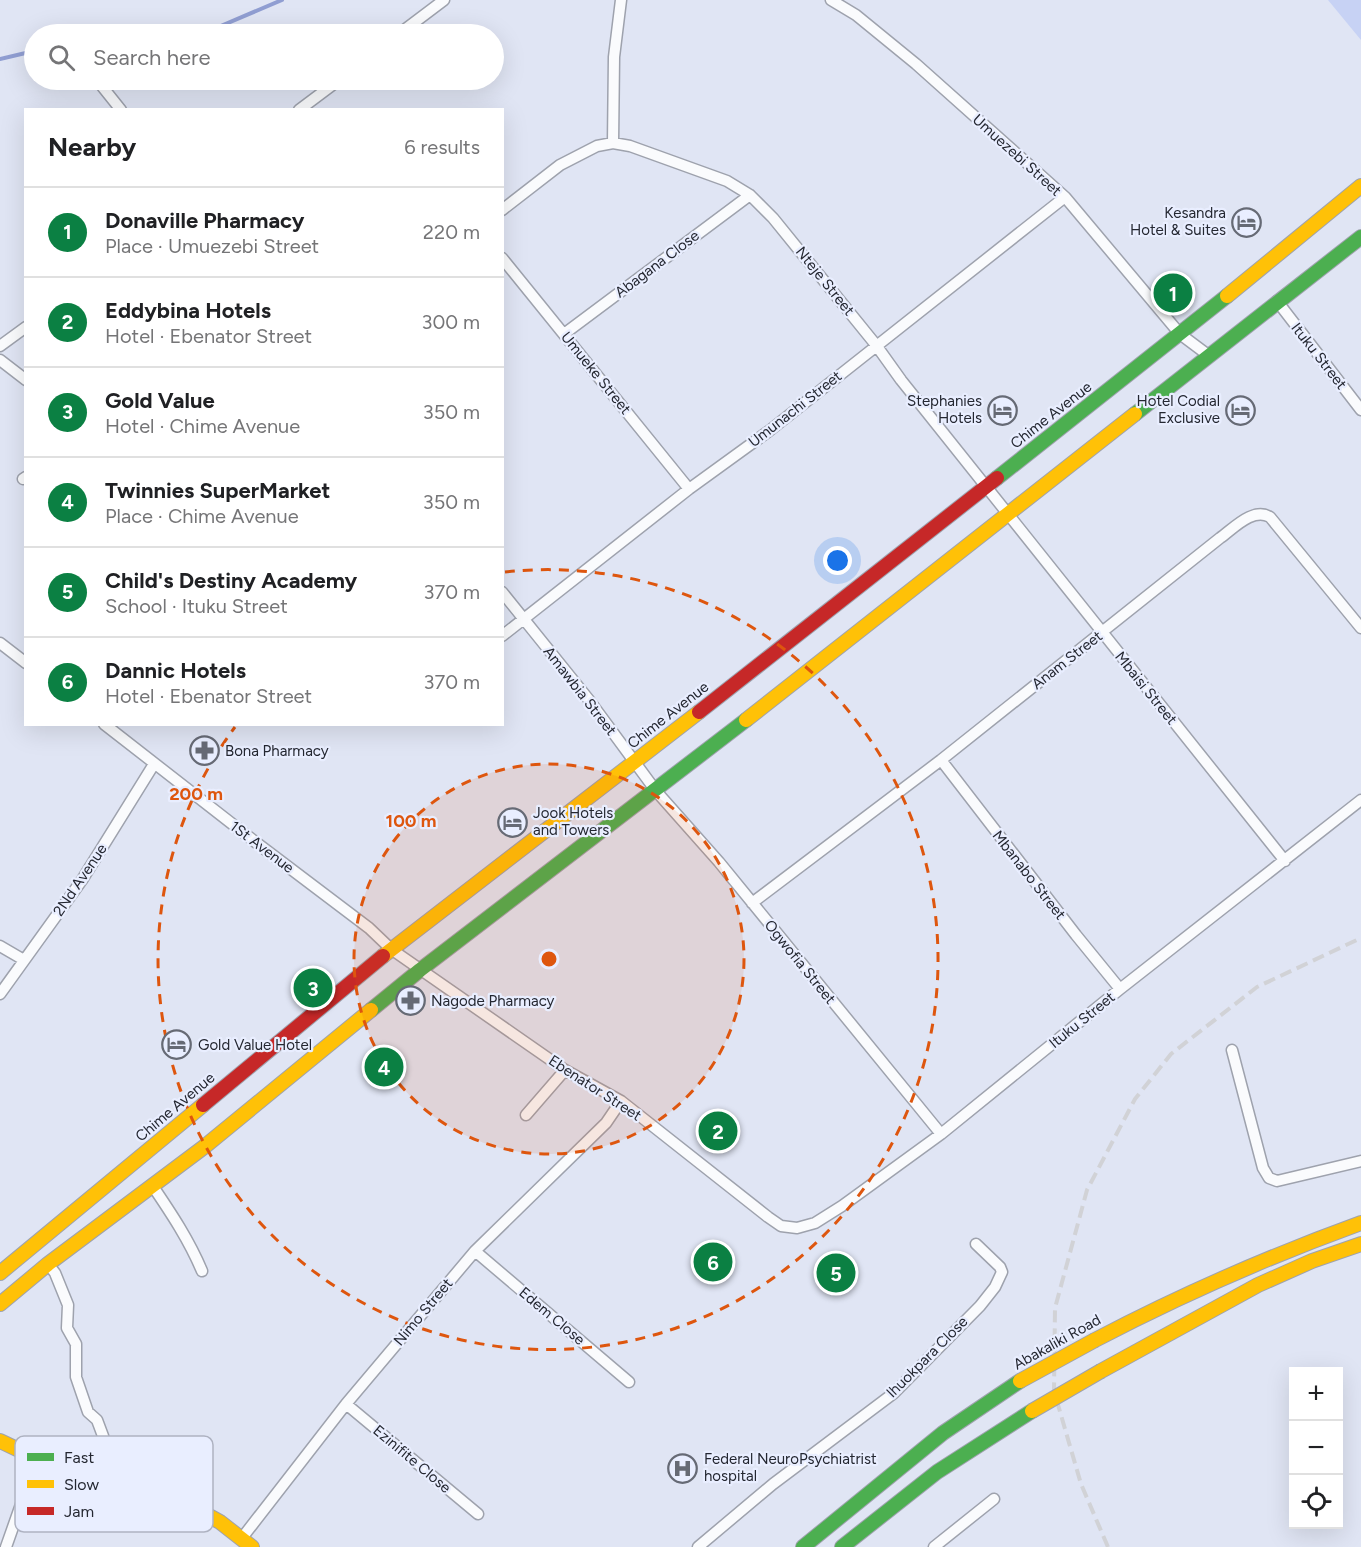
<!DOCTYPE html>
<meta charset="utf-8">
<style>
:root{--surface:#fff;--page:#f6f6f6;--text:#202124;--muted:#757577;--line:#e0e0e0;--accent:#0b8043}
body{margin:0;font-family:Figtree,sans-serif;background:var(--page);color:var(--text)}
.controls{position:absolute;right:18px;bottom:18px;display:grid;overflow:hidden;border-radius:0px;box-shadow:0 6px 24px #0002}
.controls button{width:54px;height:54px;display:grid;place-items:center;padding:0;border:0;border-bottom:2px solid var(--line);background:var(--surface);color:var(--text);font:30px sans-serif}
.you{position:absolute;left:838px;top:561px;width:21px;height:21px;margin:-15px;border:4px solid #fff;border-radius:50%;background:#1a73e8;box-shadow:0 0 0 9px #1a73e833}
.badge{display:grid;place-items:center;width:39px;height:39px;border-radius:50%;background:var(--accent);color:#fff;font-size:20px;font-weight:700}
.pin{position:absolute;translate:-50% -50%;border:3px solid #fff;box-shadow:0 2px 6px #0006}
.list{margin:0;padding:0;list-style:none}
h2{display:flex;justify-content:space-between;align-items:center;height:78px;margin:0;padding:0 24px;font-size:26px}
h2 small{font-size:20px;font-weight:400;color:var(--muted)}
.list li{display:grid;grid-template-columns:39px 1fr auto;gap:18px;align-items:center;box-sizing:border-box;height:90px;padding:0 24px;border-top:2px solid var(--line)}
.list b{display:block;font-size:22px;white-space:nowrap}
.list p{margin:0;font-size:20px;white-space:nowrap;color:var(--muted)}
.list em{font-size:20px;font-style:normal;color:var(--muted)}
.icon{flex:none;width:33px;height:33px;fill:none;stroke:currentColor;stroke-width:2;stroke-linecap:round;stroke-linejoin:round}
.map{position:relative;flex:none;width:1361px;height:1547px;overflow:hidden}
.search{position:absolute;background:var(--surface);box-shadow:0 6px 24px #0002;left:24px;top:24px;width:480px;height:66px;display:flex;align-items:center;gap:15px;box-sizing:border-box;padding:0 21px;border-radius:33px;color:var(--muted);font-size:22px}
.panel{position:absolute;background:var(--surface);box-shadow:0 6px 24px #0002;left:24px;top:108px;width:480px;height:618px;border-radius:0px}
.map>svg:first-child{display:block}
.grass{fill:#c7d2f4}
.lines{fill:none;stroke-linecap:round;stroke-linejoin:round}
.stream{stroke:#909ed2;stroke-width:4}
.street-casing{stroke:#9ea2ad;stroke-width:13}
.fast-casing{stroke:#9ea2ad;stroke-width:16}
.slow-casing{stroke:#9ea2ad;stroke-width:16}
.jam-casing{stroke:#9ea2ad;stroke-width:16}
.street{stroke:#fafbfd;stroke-width:10}
.fast{stroke:#4caf50;stroke-width:14}
.slow{stroke:#ffc107;stroke-width:14}
.jam{stroke:#c62828;stroke-width:14}
.rail{stroke:#d1d2d6;stroke-width:4;stroke-dasharray:12 6;stroke-linecap:butt}
.slow-bridge-casing{stroke:#9ea2ad;stroke-width:16;stroke-linecap:butt}
.slow-bridge{stroke:#ffc107;stroke-width:14}
.ring{fill:none;stroke:#de560e;stroke-width:3;stroke-dasharray:10 8}
.labels{text-anchor:middle;stroke-width:4.5;stroke-linejoin:round;paint-order:stroke}
.street-label{font-size:15px;fill:#242731;stroke:#e9eeff}
.poi-label{font-size:15px;fill:#242731;stroke:#e9eeff;text-anchor:start}
.key{fill:#e9eeff;stroke:#aeb2c1;stroke-width:1.5}
.key-label{font-size:16px;fill:#242731}
.centre{fill:#de560e;stroke:#e9eeff;stroke-width:3}
.ring-label{font-size:18px;text-anchor:middle;font-weight:bold;fill:#de560e;stroke:#e9eeff;stroke-width:4.5;stroke-linejoin:round;paint-order:stroke}
</style>
<div class="map">
<svg width="1361" height="1547" viewBox="0 0 1361 1547">
<rect width="100%" height="100%" fill="#e0e5f4"/>
<path class="grass" d="M 1328,0 L 1361,0 L 1361,40 Z"/>
<g class="lines">
<path class="stream" d="M 169,34 L 209,31 L 282,0
M 0,59 L 34,51"/>
<defs>
<path id="street" d="M 831,0 L 856,15 L 916,64 L 1065,197 L 1180,334 L 1208,355
M 399,34 L 444,0
M 97,80 L 121,110
M 299,110 L 339,80
M 613,143 L 614,57 L 621,0
M 502,210 L 560,165 L 597,146 L 613,143 L 630,146 L 727,181 L 750,195 L 773,218 L 876,345 L 901,380 L 1285,861
M 502,258 L 689,489
M 1277,301 L 1361,410
M 564,334 L 750,195
M 0,346 L 26,327
M 0,360 L 26,380
M 23,479 L 26,477
M 502,592 L 589,700 L 656,791 L 719,862 L 941,1134
M 502,636 L 689,489 L 769,431 L 1065,197
M 0,643 L 26,663
M 104,724 L 258,844 L 369,928 L 391,949 L 565,1070 L 621,1101 L 768,1217 L 781,1226 L 797,1228 L 815,1223 L 842,1206 L 941,1134 L 1120,989 L 1361,800
M 941,760 L 1076,935 L 1120,989
M 752,903 L 941,760 L 1220,538 C 1234,528 1253,507 1270,517 L 1361,628
M 0,946 L 24,960
M 0,994 L 82,880 L 154,764
M 1232,1050 L 1263,1168 L 1269,1178 L 1277,1181 L 1361,1161
M 526,1115 L 565,1070
M 152,1185 C 171,1213 189,1240 202,1271
M 475,1251 L 629,1382
M 48,1264 L 55,1273 L 68,1305 L 67,1328 L 76,1344 L 76,1377 L 88,1412 L 97,1420 L 103,1436 L 107,1448 L 106,1471
M 346,1404 L 478,1514
M 242,1538 L 346,1404 L 475,1251 L 606,1123 L 621,1101
M 6,1547 L 37,1459
M 698,1547 L 773,1484 L 894,1393 L 980,1306 L 995,1287 L 1002,1272 L 1000,1267 L 976,1244
M 934,1547 L 994,1499"/>
<path id="fast" d="M 1135,414 L 1361,237
M 997,478 L 1227,296
M 371,1010 L 420,970 L 746,720
M 803,1547 L 943,1433 L 1020,1381
M 842,1547 L 937,1472 L 1032,1411"/>
<path id="slow" d="M 1227,296 L 1361,186
M 746,720 L 1135,414
M 383,956 L 699,712
M 0,1273 L 203,1105
M 0,1304 L 48,1264 L 204,1147 L 371,1010
M 1095,1340 C 1181,1295 1270,1256 1361,1223
M 1101,1371 L 1258,1285 L 1312,1261 L 1361,1244
M 0,1441 L 38,1459 L 106,1471 L 164,1491 L 220,1522 L 252,1547"/>
<path id="jam" d="M 699,712 L 997,478
M 203,1105 L 383,956"/>
</defs>
<use href="#street" class="street-casing"/>
<use href="#fast" class="fast-casing"/>
<use href="#slow" class="slow-casing"/>
<use href="#jam" class="jam-casing"/>
<use href="#street" class="street"/>
<use href="#fast" class="fast"/>
<use href="#slow" class="slow"/>
<use href="#jam" class="jam"/>
<path class="rail" d="M 1108,1547 L 1081,1484 L 1054,1391 L 1055,1308 L 1087,1190 L 1135,1099 L 1171,1054 L 1257,987 L 1361,938"/>
<defs>
<path id="slow-bridge" d="M 1020,1381 L 1095,1340
M 1032,1411 L 1101,1371"/>
</defs>
<use href="#slow-bridge" class="slow-bridge-casing"/>
<use href="#slow-bridge" class="slow-bridge"/>
</g>
<circle cx="549" cy="959" r="195" fill="#de560e" fill-opacity=".12"/>
<g class="ring">
<circle cx="549" cy="959" r="195"/>
<path d="M505 572A390 390 0 1 1 235 727"/>
</g>
<defs>
<symbol id="hotel-ring" viewBox="-11 -11 22 22"><circle r="9.5" fill="#e9eeff" stroke="#666a75" stroke-width="1.5"/><path d="M-6-4.5h1.5V1H6V5H4.5V3h-9V5H-6ZM-4 0a1.8 1.8 0 1 1 3.6 0ZM.5 0V-2.5h3Q6-2.5 6 0Z" fill="#666a75"/></symbol>
<symbol id="pharmacy-ring" viewBox="-11 -11 22 22"><circle r="9.5" fill="#e9eeff" stroke="#666a75" stroke-width="1.5"/><path d="M-2-6h4v4h4v4h-4v4h-4v-4h-4v-4h4Z" fill="#666a75"/></symbol>
<symbol id="hospital-ring" viewBox="-11 -11 22 22"><circle r="9.5" fill="#e9eeff" stroke="#666a75" stroke-width="1.5"/><path d="M-5-5h3v3.5h4V-5h3V5h-3V1.5h-4V5h-3Z" fill="#666a75"/></symbol>
</defs>
<g fill-rule="evenodd">
<use href="#hotel-ring" x="1230" y="206" width="33" height="33"/>
<use href="#hotel-ring" x="986" y="394" width="33" height="33"/>
<use href="#hotel-ring" x="1224" y="394" width="33" height="33"/>
<use href="#pharmacy-ring" x="188" y="734" width="33" height="33"/>
<use href="#hotel-ring" x="496" y="806" width="33" height="33"/>
<use href="#pharmacy-ring" x="394" y="984" width="33" height="33"/>
<use href="#hotel-ring" x="160" y="1028" width="33" height="33"/>
<use href="#hospital-ring" x="666" y="1452" width="33" height="33"/>
</g>
<g class="labels">
<g class="street-label">
<text transform="translate(1017 155) rotate(42)" y="5">Umuezebi Street</text>
<text transform="translate(657 264) rotate(-37)" y="5">Abagana Close</text>
<text transform="translate(825 281) rotate(51)" y="5">Nteje Street</text>
<text transform="translate(1319 356) rotate(52)" y="5">Ituku Street</text>
<text transform="translate(596 373) rotate(51)" y="5">Umueke Street</text>
<text transform="translate(795 409) rotate(-38)" y="5">Umunachi Street</text>
<text transform="translate(1051 415) rotate(-38)" y="5">Chime Avenue</text>
<text transform="translate(1067 660) rotate(-38)" y="5">Anam Street</text>
<text transform="translate(1146 688) rotate(51)" y="5">Mbaisi Street</text>
<text transform="translate(580 691) rotate(52)" y="5">Amawbia Street</text>
<text transform="translate(668 715) rotate(-38)" y="5">Chime Avenue</text>
<text transform="translate(262 847) rotate(37)" y="5">1St Avenue</text>
<text transform="translate(1029 875) rotate(52)" y="5">Mbanabo Street</text>
<text transform="translate(80 880) rotate(-56)" y="5">2Nd Avenue</text>
<text transform="translate(800 962) rotate(51)" y="5">Ogwofia Street</text>
<text transform="translate(1082 1020) rotate(-39)" y="5">Ituku Street</text>
<text transform="translate(595 1088) rotate(33)" y="5">Ebenator Street</text>
<text transform="translate(175 1107) rotate(-40)" y="5">Chime Avenue</text>
<text transform="translate(423 1312) rotate(-50)" y="5">Nimo Street</text>
<text transform="translate(552 1316) rotate(40)" y="5">Edem Close</text>
<text transform="translate(1057 1342) rotate(-29)" y="5">Abakaliki Road</text>
<text transform="translate(927 1357) rotate(-45)" y="5">Ihuokpara Close</text>
<text transform="translate(412 1459) rotate(40)" y="5">Ezinifite Close</text>
</g>
<g class="poi-label">
<text x="1226" y="218" text-anchor="end">Kesandra<tspan x="1226" dy="17">Hotel &amp; Suites</tspan></text>
<text x="982" y="406" text-anchor="end">Stephanies<tspan x="982" dy="17">Hotels</tspan></text>
<text x="1220" y="406" text-anchor="end">Hotel Codial<tspan x="1220" dy="17">Exclusive</tspan></text>
<text x="225" y="756">Bona Pharmacy</text>
<text x="533" y="818">Jook Hotels<tspan x="533" dy="17">and Towers</tspan></text>
<text x="431" y="1006">Nagode Pharmacy</text>
<text x="198" y="1050">Gold Value Hotel</text>
<text x="704" y="1464">Federal NeuroPsychiatrist<tspan x="704" dy="17">hospital</tspan></text>
</g>
</g>
<rect x="15" y="1436" width="198" height="96" rx="9" class="key"/>
<rect x="27" y="1453" width="27" height="8" fill="#4caf50"/>
<rect x="27" y="1480" width="27" height="8" fill="#ffc107"/>
<rect x="27" y="1507" width="27" height="8" fill="#c62828"/>
<g class="key-label">
<text x="64" y="1463">Fast</text>
<text x="64" y="1490">Slow</text>
<text x="64" y="1517">Jam</text>
</g>
<circle cx="549" cy="959" r="9" class="centre"/>
<g class="ring-label">
<text x="196" y="800">200 m</text>
<text x="411" y="827">100 m</text>
</g>
</svg>
<div class="controls">
<button>+</button>
<button>−</button>
<button><svg class="icon" aria-label="locate" viewBox="0 0 24 24"><circle cx="12" cy="12" r="6"/><path d="M12 2v4M12 18v4M2 12h4M18 12h4"/></svg></button>
</div>
<div class="you"></div>
<div class="pin badge" style="left:1173px;top:293px">1</div>
<div class="pin badge" style="left:718px;top:1131px">2</div>
<div class="pin badge" style="left:313px;top:988px">3</div>
<div class="pin badge" style="left:384px;top:1067px">4</div>
<div class="pin badge" style="left:836px;top:1273px">5</div>
<div class="pin badge" style="left:713px;top:1262px">6</div>
<div class="search"><svg class="icon" aria-label="search" viewBox="0 0 24 24"><circle cx="10" cy="10" r="6"/><path d="M15 15l6 6"/></svg>Search here</div>
<section class="panel">
<h2>Nearby<small>6 results</small></h2>
<ul class="list">
<li><span class="badge">1</span><div><b>Donaville Pharmacy</b><p>Place · Umuezebi Street</p></div><em>220 m</em></li>
<li><span class="badge">2</span><div><b>Eddybina Hotels</b><p>Hotel · Ebenator Street</p></div><em>300 m</em></li>
<li><span class="badge">3</span><div><b>Gold Value</b><p>Hotel · Chime Avenue</p></div><em>350 m</em></li>
<li><span class="badge">4</span><div><b>Twinnies SuperMarket</b><p>Place · Chime Avenue</p></div><em>350 m</em></li>
<li><span class="badge">5</span><div><b>Child's Destiny Academy</b><p>School · Ituku Street</p></div><em>370 m</em></li>
<li><span class="badge">6</span><div><b>Dannic Hotels</b><p>Hotel · Ebenator Street</p></div><em>370 m</em></li>
</ul>
</section>
</div>
